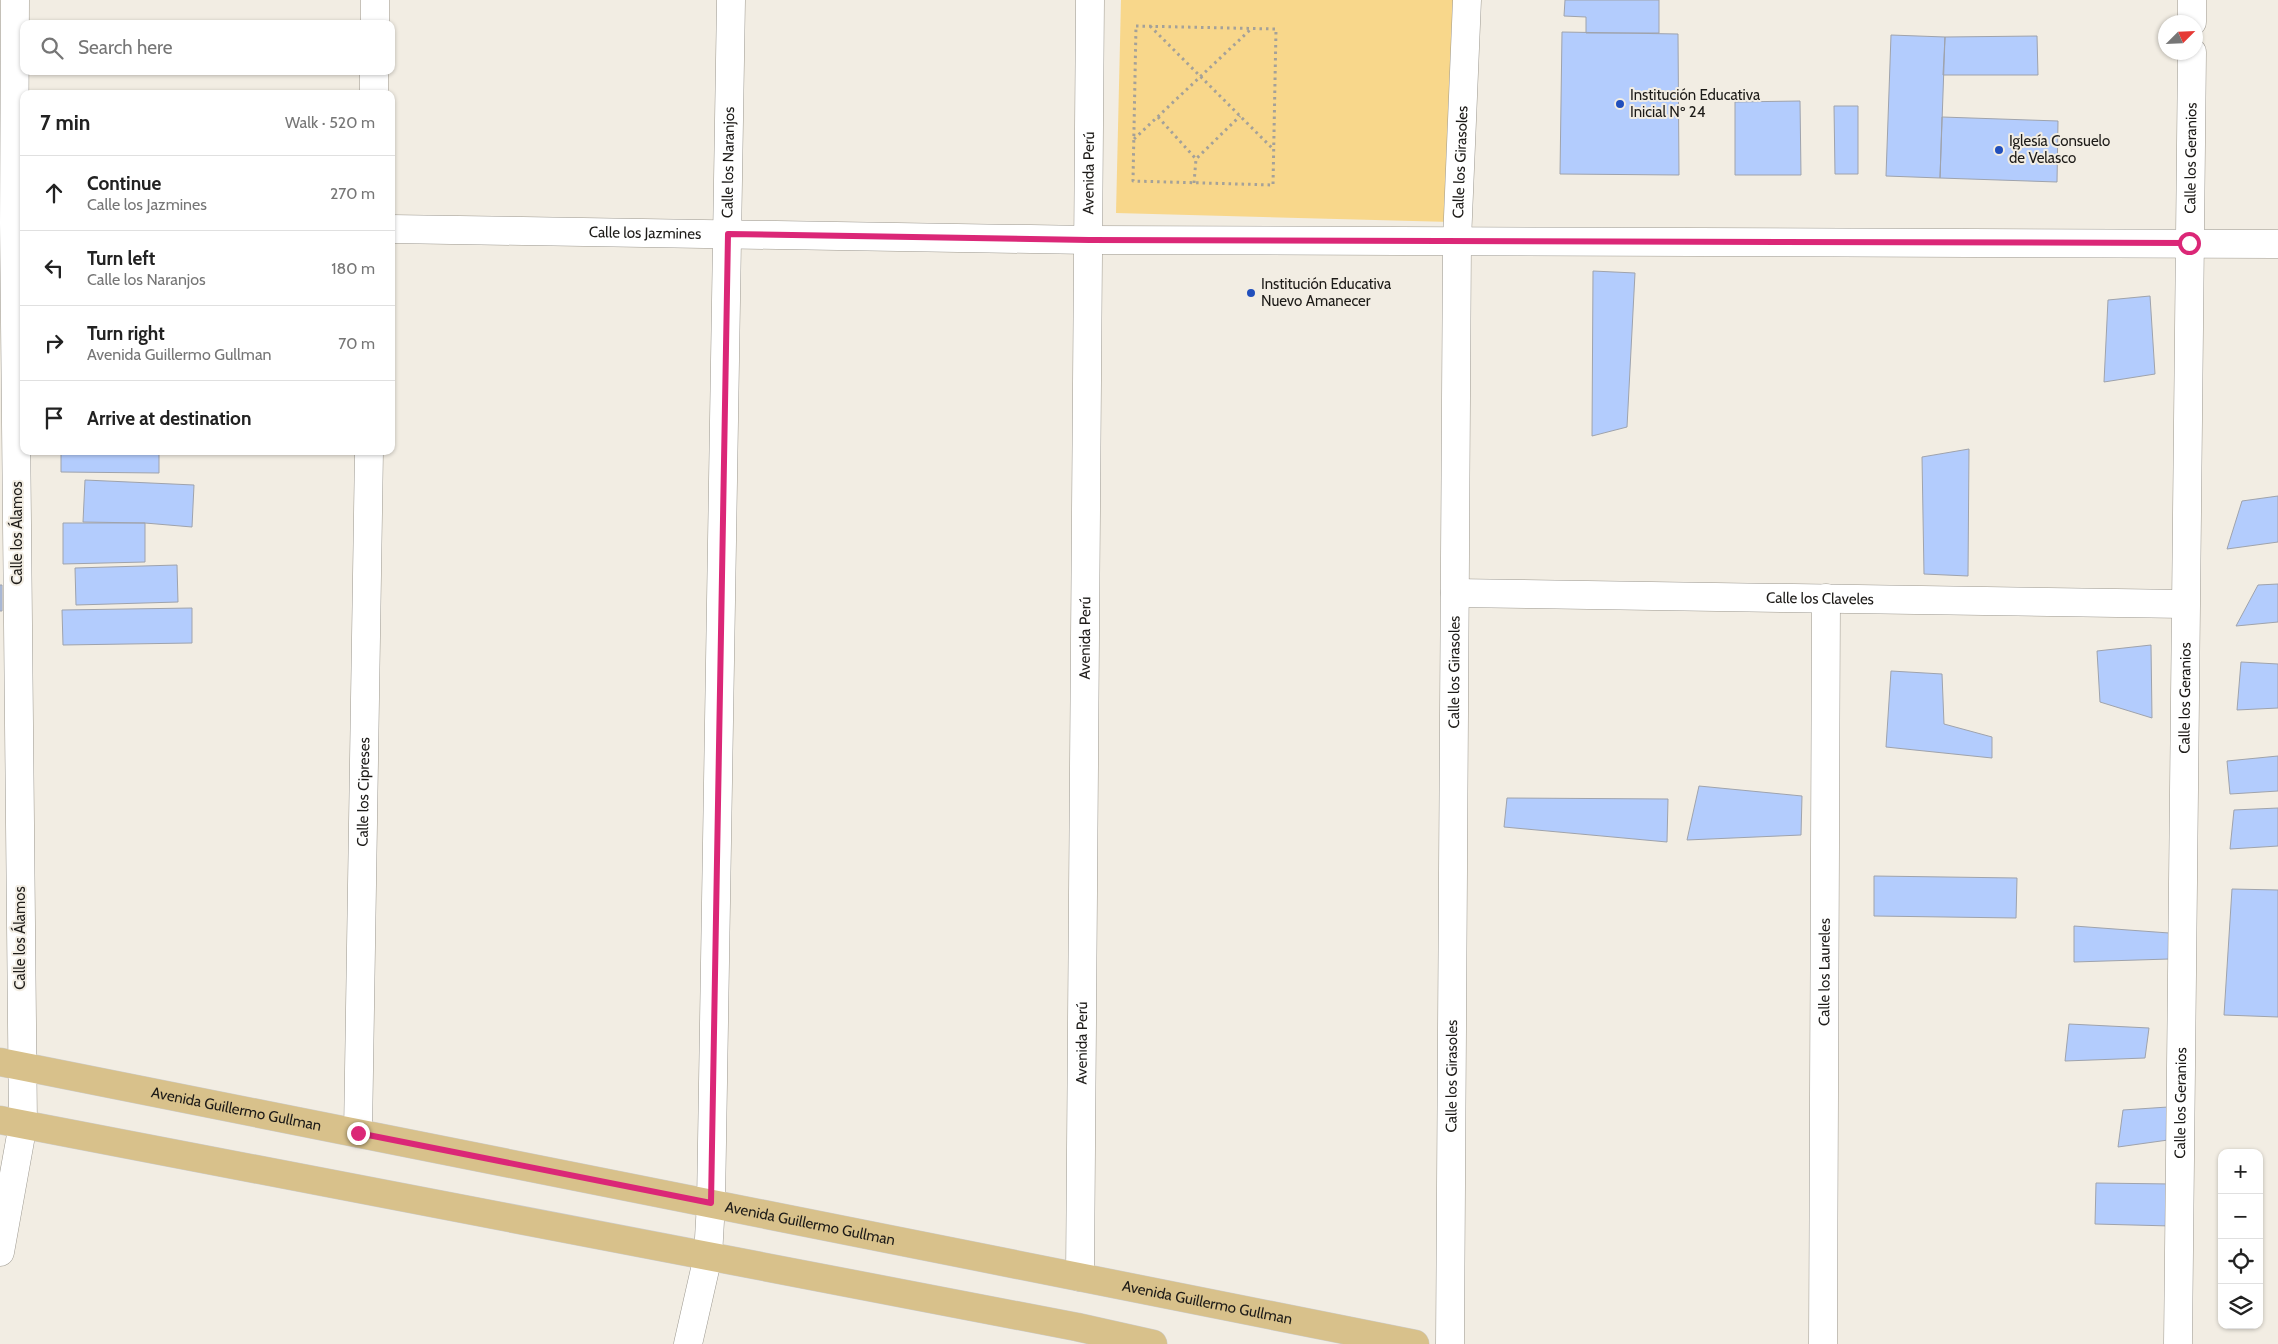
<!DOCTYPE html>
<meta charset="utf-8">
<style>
:root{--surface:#fff;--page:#f6f6f6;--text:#222;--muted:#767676;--line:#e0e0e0}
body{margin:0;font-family:Cabin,sans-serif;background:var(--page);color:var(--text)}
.controls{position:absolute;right:15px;bottom:15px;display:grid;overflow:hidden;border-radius:10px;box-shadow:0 1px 4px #0004}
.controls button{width:45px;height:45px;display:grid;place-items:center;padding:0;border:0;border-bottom:1px solid var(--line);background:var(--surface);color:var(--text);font:25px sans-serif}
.compass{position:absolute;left:2158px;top:15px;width:45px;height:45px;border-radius:50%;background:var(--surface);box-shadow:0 1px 4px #0004;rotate:66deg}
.stop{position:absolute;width:15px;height:15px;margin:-11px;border:4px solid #db2777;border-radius:50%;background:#fff}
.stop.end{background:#db2777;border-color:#fff;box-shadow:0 1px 5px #0008}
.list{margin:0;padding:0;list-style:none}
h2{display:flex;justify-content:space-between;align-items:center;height:65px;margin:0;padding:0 20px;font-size:21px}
h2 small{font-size:16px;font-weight:400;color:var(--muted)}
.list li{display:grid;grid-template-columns:32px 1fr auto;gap:15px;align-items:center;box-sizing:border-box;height:75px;padding:0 20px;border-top:1px solid var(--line)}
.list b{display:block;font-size:19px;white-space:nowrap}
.list p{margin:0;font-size:16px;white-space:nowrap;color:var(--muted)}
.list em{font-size:16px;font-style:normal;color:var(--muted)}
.icon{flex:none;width:28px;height:28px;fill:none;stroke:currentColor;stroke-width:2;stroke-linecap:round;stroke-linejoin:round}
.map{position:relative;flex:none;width:2278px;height:1344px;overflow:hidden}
.search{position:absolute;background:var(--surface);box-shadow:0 1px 4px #0004;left:20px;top:20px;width:375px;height:55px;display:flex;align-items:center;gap:12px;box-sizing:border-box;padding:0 18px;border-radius:10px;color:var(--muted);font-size:19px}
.panel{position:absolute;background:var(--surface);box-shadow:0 1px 4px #0004;left:20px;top:90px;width:375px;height:365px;border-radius:10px}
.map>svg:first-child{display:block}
.green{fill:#f8d78b}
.building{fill:#b3ccfd;stroke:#9fa3ac}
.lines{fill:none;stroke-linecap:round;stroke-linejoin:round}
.street-casing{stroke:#9c988f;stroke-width:29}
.secondary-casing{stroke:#9c988f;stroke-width:29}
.primary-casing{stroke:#cdcdcc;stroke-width:29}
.path{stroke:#a4a199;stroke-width:3;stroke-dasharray:2.5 4;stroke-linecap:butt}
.street{stroke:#fff;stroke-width:28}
.secondary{stroke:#fff;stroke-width:28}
.primary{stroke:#d8c18b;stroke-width:28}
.route{stroke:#db2777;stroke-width:6}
.poi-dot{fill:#214fbc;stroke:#f2ede3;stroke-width:2}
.labels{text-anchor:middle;stroke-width:4;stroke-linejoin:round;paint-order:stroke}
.poi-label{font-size:15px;fill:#1d1b18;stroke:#f2ede3;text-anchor:start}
.street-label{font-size:15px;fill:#1d1b18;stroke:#f2ede3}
</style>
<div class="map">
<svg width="2278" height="1344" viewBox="0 0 2278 1344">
<rect width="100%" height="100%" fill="#f2ede3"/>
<path class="green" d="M 1121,0 L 1455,0 L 1451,222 L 1116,213 Z"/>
<path class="building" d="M 1565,0 L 1659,0 L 1659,33 L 1586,33 L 1586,17 L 1564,16 Z
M 1562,32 L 1678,34 L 1679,175 L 1560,174 Z
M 1891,35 L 1945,37 L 1940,178 L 1886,176 Z
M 2037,36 L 2038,75 L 1943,75 L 1945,37 Z
M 1800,101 L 1801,175 L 1735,175 L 1735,102 Z
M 1834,106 L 1858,106 L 1858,174 L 1835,174 Z
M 1942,117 L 2058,121 L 2057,182 L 1940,178 Z
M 1593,271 L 1635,273 L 1627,427 L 1592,436 Z
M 2150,296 L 2155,374 L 2104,382 L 2108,300 Z
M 1969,449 L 1968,576 L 1924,574 L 1922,457 Z
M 61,451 L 159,451 L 159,473 L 61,472 Z
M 85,480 L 194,485 L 192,527 L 145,523 L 83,522 Z
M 2278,496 L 2278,542 L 2227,549 L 2242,501 Z
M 63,523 L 145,523 L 145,562 L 63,564 Z
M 177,565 L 178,602 L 76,605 L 75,568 Z
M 2278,584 L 2278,622 L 2236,626 L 2258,585 Z
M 0,585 L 2,585 L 2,611 L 0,611 Z
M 192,608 L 192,643 L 63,645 L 62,610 Z
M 2151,645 L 2152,718 L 2100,702 L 2097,651 Z
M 2241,662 L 2278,664 L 2278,708 L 2237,710 Z
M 1891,671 L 1942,674 L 1944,724 L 1992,737 L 1992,758 L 1886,747 Z
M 2278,756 L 2278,791 L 2230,794 L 2227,761 Z
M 1699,786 L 1802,796 L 1801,835 L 1687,840 Z
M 1507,798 L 1668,799 L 1667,842 L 1504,827 Z
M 2278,808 L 2278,846 L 2230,849 L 2234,810 Z
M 1874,876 L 2017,878 L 2016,918 L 1874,916 Z
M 2232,889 L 2278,890 L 2278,1017 L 2224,1015 Z
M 2074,926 L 2169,933 L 2169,959 L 2074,962 Z
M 2069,1024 L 2149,1028 L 2145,1058 L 2065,1061 Z
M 2168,1107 L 2168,1140 L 2118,1147 L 2123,1110 Z
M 2096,1183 L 2171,1184 L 2171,1226 L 2095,1224 Z"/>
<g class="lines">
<defs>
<g id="street">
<path d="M 2192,22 L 2192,0"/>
<path d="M 375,24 L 375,0"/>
<path d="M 374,94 L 374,71"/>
<path id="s1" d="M 391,229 L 1089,240 L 2278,244"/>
<path id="s2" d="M 1455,593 L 2184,604"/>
<path id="s3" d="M 358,1133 L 369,451"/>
<path d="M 0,1252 L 23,1124 L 14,223 L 15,0"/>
<path id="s4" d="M 688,1344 L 708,1256 L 711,1203 L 731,0"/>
<path id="s5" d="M 1450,1344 L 1457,241 L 1467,0"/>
<path id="s6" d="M 1823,1344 L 1826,598"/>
<path id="s7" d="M 2178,1344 L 2192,52"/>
</g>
<g id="secondary">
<path id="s8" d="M 1080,1277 L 1090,0"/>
</g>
<g id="primary">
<path id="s9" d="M 0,1062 L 1415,1344"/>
<path d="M 0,1120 L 1077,1327 L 1153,1344"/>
</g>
</defs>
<use href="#street" class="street-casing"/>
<use href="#secondary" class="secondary-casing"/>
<use href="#primary" class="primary-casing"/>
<path class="path" d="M 1136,26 L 1276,29 L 1273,185 L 1133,181 Z
M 1150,26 L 1273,149
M 1158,117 L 1196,159
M 1134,139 L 1251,29
M 1194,183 L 1196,159 L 1240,116"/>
<use href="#street" class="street"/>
<use href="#secondary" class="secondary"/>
<use href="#primary" class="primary"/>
</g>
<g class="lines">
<path class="route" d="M 358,1133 L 711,1203 L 728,234 L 1089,240 L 2189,243"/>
</g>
<g class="poi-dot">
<circle cx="1620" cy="104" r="5"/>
<circle cx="1999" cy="150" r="5"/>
<circle cx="1251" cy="293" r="5"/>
</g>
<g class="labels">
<g class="poi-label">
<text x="1630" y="100">Institución Educativa<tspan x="1630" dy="17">Inicial Nº 24</tspan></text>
<text x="2009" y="146">Iglesía Consuelo<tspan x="2009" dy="17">de Velasco</tspan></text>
<text x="1261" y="289">Institución Educativa<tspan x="1261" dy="17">Nuevo Amanecer</tspan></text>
</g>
<g class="street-label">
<text dy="5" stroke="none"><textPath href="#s7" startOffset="1186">Calle los Geranios</textPath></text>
<text dy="5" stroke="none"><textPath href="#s5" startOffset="1182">Calle los Girasoles</textPath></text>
<text dy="5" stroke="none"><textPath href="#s4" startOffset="1184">Calle los Naranjos</textPath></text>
<text dy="5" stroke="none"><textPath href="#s8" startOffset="1104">Avenida Perú</textPath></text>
<text dy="5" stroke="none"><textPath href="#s1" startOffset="254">Calle los Jazmines</textPath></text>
<text transform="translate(17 533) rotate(-90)" y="5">Calle los Álamos</text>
<text dy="5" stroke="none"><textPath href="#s2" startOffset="365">Calle los Claveles</textPath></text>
<text dy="5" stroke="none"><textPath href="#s8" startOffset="639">Avenida Perú</textPath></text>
<text dy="5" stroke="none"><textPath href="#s5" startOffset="672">Calle los Girasoles</textPath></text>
<text dy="5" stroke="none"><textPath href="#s7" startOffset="646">Calle los Geranios</textPath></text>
<text dy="5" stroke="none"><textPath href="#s3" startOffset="341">Calle los Cipreses</textPath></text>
<text transform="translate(20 938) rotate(-90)" y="5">Calle los Álamos</text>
<text dy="5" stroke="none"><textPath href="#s6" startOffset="372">Calle los Laureles</textPath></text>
<text dy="5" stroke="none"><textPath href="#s8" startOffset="234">Avenida Perú</textPath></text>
<text dy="5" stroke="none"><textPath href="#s5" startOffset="268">Calle los Girasoles</textPath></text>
<text dy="5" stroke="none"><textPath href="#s7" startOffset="241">Calle los Geranios</textPath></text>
<text dy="5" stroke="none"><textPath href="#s9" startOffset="241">Avenida Guillermo Gullman</textPath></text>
<text dy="5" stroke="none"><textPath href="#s9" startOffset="826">Avenida Guillermo Gullman</textPath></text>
<text dy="5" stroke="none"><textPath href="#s9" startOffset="1231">Avenida Guillermo Gullman</textPath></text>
</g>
</g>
</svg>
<div class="controls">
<button>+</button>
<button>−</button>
<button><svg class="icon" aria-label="locate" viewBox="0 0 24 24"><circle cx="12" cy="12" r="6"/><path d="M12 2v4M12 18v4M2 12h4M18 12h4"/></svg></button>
<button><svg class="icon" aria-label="layers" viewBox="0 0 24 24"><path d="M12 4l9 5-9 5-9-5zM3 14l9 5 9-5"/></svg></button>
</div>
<svg class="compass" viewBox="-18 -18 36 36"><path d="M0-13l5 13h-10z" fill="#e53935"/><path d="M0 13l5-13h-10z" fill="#767676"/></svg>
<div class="stop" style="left:2189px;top:243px"></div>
<div class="stop end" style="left:358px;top:1133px"></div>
<div class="search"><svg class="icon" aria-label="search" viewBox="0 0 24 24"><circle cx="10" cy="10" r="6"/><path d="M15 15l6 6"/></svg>Search here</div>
<section class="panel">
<h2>7 min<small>Walk · 520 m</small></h2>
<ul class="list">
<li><svg class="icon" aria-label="ahead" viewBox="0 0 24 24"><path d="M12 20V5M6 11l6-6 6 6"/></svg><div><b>Continue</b><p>Calle los Jazmines</p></div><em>270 m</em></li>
<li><svg class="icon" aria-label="left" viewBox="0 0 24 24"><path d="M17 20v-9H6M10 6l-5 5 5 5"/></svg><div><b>Turn left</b><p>Calle los Naranjos</p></div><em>180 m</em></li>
<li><svg class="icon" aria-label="right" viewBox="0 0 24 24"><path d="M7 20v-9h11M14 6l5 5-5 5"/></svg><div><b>Turn right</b><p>Avenida Guillermo Gullman</p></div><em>70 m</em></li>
<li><svg class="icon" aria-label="arrive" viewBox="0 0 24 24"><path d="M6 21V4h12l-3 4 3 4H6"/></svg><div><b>Arrive at destination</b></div></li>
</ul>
</section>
</div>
